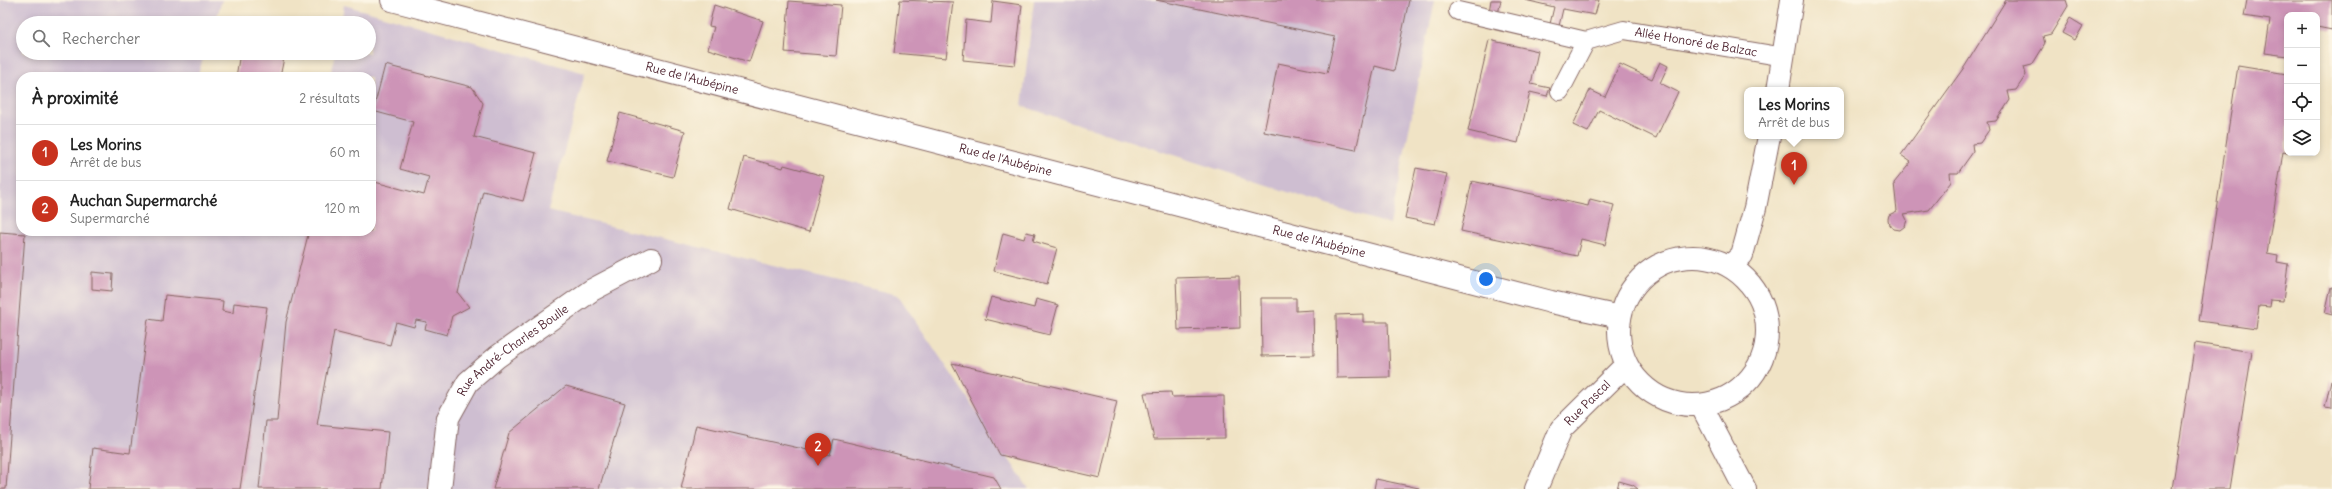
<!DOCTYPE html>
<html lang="fr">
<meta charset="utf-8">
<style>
:root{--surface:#fff;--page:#f6f6f6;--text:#222;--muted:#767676;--line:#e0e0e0;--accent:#c8321e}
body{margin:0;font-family:Delius,sans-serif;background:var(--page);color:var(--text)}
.controls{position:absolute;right:12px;top:12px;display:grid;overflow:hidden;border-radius:8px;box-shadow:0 2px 6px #0003}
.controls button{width:36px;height:36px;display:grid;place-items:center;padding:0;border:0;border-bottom:1px solid var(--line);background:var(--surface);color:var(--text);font:20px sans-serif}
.you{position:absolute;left:1486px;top:279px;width:14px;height:14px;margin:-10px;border:3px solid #fff;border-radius:50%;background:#1a73e8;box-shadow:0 0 0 6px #1a73e833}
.badge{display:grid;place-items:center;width:26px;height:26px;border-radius:50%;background:var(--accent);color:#fff;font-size:13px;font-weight:700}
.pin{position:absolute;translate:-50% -33px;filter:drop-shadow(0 1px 2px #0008)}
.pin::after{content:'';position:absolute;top:21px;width:14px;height:12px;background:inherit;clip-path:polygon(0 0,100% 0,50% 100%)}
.popup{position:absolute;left:1744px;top:87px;width:100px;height:52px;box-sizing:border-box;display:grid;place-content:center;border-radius:8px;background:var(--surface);filter:drop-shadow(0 1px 3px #0005);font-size:13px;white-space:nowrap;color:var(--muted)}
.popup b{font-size:15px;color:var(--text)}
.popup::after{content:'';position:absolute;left:50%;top:100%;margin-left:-8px;border:8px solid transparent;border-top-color:var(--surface)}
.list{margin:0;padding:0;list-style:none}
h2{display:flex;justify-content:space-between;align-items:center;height:52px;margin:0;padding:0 16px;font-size:17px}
h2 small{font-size:13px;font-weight:400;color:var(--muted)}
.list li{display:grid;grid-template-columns:26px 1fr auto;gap:12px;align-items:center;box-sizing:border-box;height:56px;padding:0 16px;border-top:1px solid var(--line)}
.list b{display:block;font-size:15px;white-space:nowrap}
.list p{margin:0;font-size:13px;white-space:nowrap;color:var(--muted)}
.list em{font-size:13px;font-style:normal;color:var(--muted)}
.icon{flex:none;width:22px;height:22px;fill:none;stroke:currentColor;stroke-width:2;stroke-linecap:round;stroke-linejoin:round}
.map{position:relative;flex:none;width:2332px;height:489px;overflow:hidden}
.search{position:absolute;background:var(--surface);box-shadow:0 2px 6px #0003;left:16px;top:16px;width:360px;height:44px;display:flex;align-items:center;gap:10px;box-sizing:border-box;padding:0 14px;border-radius:22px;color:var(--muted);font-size:15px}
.panel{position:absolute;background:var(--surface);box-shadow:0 2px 6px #0003;left:16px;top:72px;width:360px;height:164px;border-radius:16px}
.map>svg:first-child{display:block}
.industrial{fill:#cebed1}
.building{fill:#cd94b7}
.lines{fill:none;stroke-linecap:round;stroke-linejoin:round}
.lane-casing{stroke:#846461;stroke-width:20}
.street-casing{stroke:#846461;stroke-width:24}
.lane{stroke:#fff;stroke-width:18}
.street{stroke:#fff;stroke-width:22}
.labels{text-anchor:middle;stroke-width:3.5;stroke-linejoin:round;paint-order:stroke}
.street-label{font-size:12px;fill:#4a1f2b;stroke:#fcf5e5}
</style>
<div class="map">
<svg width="2332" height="489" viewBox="0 0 2332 489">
<rect width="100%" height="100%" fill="#fcf5e5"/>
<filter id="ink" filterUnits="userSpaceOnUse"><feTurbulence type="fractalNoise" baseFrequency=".025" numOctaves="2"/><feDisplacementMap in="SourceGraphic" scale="8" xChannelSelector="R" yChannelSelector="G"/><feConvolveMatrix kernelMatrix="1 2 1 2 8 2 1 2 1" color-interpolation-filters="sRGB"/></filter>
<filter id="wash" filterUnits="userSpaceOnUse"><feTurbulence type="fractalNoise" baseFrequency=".012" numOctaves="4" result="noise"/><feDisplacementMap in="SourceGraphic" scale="16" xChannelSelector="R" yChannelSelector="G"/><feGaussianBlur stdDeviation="0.9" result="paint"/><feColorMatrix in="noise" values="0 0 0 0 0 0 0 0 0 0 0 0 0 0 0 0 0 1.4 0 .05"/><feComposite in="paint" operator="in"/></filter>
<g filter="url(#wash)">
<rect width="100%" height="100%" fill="#f0e3c5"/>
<path class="industrial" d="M 0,0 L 222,0 L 215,23 L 23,23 L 23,53 L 205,53 L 197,77 L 21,77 L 21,231 L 371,231 L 371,77 L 330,77 L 335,53 L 369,53 L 369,23 L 341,23 L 344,5 L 585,73 L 548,211 L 898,295 L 1029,489 L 0,489 Z
M 1034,0 L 1435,0 L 1390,225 L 1022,106 Z"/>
<g id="blocks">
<path class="building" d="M 900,0 L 953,2 L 946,58 L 894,53 Z
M 1156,0 L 1409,0 L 1394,71 L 1375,66 L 1356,150 L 1264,132 L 1278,63 L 1327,73 L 1335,37 Z
M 1491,0 L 1501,0 L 1498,14 L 1489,12 Z
M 1525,0 L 1599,0 L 1595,15 L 1563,9 L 1559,26 L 1550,24 L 1554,7 Z
M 2006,0 L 2066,0 L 2068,6 L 2051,34 L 2043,36 L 2045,44 L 2032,65 L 2024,67 L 2026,75 L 2016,90 L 2008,91 L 2010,100 L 1996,121 L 1987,122 L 1989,130 L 1980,143 L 1972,144 L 1973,152 L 1958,173 L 1950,173 L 1951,182 L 1929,210 L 1904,214 L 1907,220 L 1905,226 L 1900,230 L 1894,229 L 1889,225 L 1888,219 L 1889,215 L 1897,211 L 1894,183 L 1911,162 L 1901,155 L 1965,66 Z
M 2247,0 L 2332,0 L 2332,30 L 2317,27 L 2317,15 L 2287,15 L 2287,56 L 2265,53 L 2270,20 L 2244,16 Z
M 789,1 L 841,5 L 836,56 L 785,52 Z
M 993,1 L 1022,5 L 1015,65 L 963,60 L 966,20 L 991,23 Z
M 714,5 L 763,21 L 749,62 L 708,49 L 714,27 L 709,26 Z
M 2070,18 L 2083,26 L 2075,40 L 2062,33 Z
M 1489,40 L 1538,51 L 1531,84 L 1550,88 L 1547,96 L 1530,92 L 1518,143 L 1468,131 Z
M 240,53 L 285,53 L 280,77 L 236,77 Z
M 1660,62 L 1668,66 L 1660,83 L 1678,92 L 1656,138 L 1599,110 L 1588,132 L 1573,125 L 1590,90 L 1605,97 L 1620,64 L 1652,79 Z
M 385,65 L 472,87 L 483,103 L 474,137 L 536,153 L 523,201 L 483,191 L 458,293 L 469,307 L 452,316 L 447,335 L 425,329 L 427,322 L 416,320 L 414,327 L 396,322 L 390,345 L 334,331 L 317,425 L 388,432 L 382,489 L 259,489 L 266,421 L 277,421 L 286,322 L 309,231 L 371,231 L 371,181 L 424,195 L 429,177 L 400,169 L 413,122 L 373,111 Z
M 2238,66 L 2287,74 L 2287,153 L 2283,152 L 2267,253 L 2278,255 L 2277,262 L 2288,264 L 2283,301 L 2271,300 L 2270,307 L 2259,306 L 2256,329 L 2199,321 Z
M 620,113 L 685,131 L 673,177 L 607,161 Z
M 744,157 L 783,168 L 784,165 L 824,176 L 809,232 L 730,209 Z
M 1416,168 L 1447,174 L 1435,224 L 1405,218 Z
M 1472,181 L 1588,206 L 1590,199 L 1614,205 L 1605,245 L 1581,239 L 1577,256 L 1461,231 Z
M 0,232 L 25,234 L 6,489 L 0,489 Z
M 1026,232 L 1035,234 L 1033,241 L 1057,248 L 1047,284 L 994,271 L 1003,233 L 1024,239 Z
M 92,272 L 113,274 L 112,291 L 92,289 Z
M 1239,276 L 1240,328 L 1178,330 L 1176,278 Z
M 2331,287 L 2332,287 L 2332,315 L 2325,313 Z
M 165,295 L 223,301 L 222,311 L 233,313 L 234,303 L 267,307 L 240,489 L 88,489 L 93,448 L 130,453 L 148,319 L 162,321 Z
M 991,297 L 1034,308 L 1036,299 L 1058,305 L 1050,335 L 985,319 Z
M 1261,298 L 1296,298 L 1296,311 L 1313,310 L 1314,355 L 1262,356 Z
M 1363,314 L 1363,322 L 1388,322 L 1390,377 L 1337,378 L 1336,315 Z
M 2195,343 L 2252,352 L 2230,489 L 2172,489 Z
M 952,363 L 1117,401 L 1100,478 L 1000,455 Z
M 2331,380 L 2332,380 L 2332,408 L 2325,407 Z
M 566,386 L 625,403 L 599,489 L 493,489 L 509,433 Z
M 1171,392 L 1172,397 L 1224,396 L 1225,438 L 1154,439 L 1144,393 Z
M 696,425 L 830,455 L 834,439 L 994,477 L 1001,489 L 681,489 Z
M 1376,479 L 1419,488 L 1419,489 L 1374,489 Z
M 1619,481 L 1633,485 L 1638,489 L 1617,489 Z"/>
</g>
</g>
<g filter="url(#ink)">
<use href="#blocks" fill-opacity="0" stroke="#846461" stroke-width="1"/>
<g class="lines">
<defs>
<g id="lane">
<path d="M 1458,11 L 1586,41"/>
<path id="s1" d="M 1560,91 L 1586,41 L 1624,30 L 1784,57"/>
</g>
<g id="street">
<path id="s2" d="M 392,0 L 1551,302 L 1620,317"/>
<path d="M 1778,90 L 1792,0"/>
<circle cx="1693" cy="331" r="74"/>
<path d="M 1730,266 L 1742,255 L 1755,208 L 1769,136"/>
<path d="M 1701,405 L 1745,489"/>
<path id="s3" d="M 440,489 L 448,418 L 468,382 L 497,357 L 592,290 L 651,259"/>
<path id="s4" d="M 1536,489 L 1561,429 L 1626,365"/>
</g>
</defs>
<use href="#lane" class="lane-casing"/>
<use href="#street" class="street-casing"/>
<use href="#lane" class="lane"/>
<use href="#street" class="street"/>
</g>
</g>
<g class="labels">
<g class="street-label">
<text dy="4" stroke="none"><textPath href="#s1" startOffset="169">Allée Honoré de Balzac</textPath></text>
<text dy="4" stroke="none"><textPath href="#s2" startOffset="310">Rue de l'Aubépine</textPath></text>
<text dy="4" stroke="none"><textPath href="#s2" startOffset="634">Rue de l'Aubépine</textPath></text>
<text dy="4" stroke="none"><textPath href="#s2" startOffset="958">Rue de l'Aubépine</textPath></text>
<text dy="4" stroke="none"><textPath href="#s3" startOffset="167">Rue André-Charles Boulle</textPath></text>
<text dy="4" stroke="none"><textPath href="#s4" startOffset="102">Rue Pascal</textPath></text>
</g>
</g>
</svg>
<div class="controls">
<button>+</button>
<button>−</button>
<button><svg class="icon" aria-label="locate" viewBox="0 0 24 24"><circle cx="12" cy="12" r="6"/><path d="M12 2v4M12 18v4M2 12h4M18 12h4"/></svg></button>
<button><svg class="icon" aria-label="layers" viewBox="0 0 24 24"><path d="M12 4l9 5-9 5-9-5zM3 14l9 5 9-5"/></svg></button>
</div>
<div class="you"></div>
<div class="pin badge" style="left:1794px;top:185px">1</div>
<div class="popup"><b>Les Morins</b>Arrêt de bus</div>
<div class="pin badge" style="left:818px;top:466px">2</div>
<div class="search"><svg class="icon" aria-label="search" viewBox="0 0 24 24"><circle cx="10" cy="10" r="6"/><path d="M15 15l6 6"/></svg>Rechercher</div>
<section class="panel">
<h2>À proximité<small>2 résultats</small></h2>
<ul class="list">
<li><span class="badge">1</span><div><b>Les Morins</b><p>Arrêt de bus</p></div><em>60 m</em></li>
<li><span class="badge">2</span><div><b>Auchan Supermarché</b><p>Supermarché</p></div><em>120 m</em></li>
</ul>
</section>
</div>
